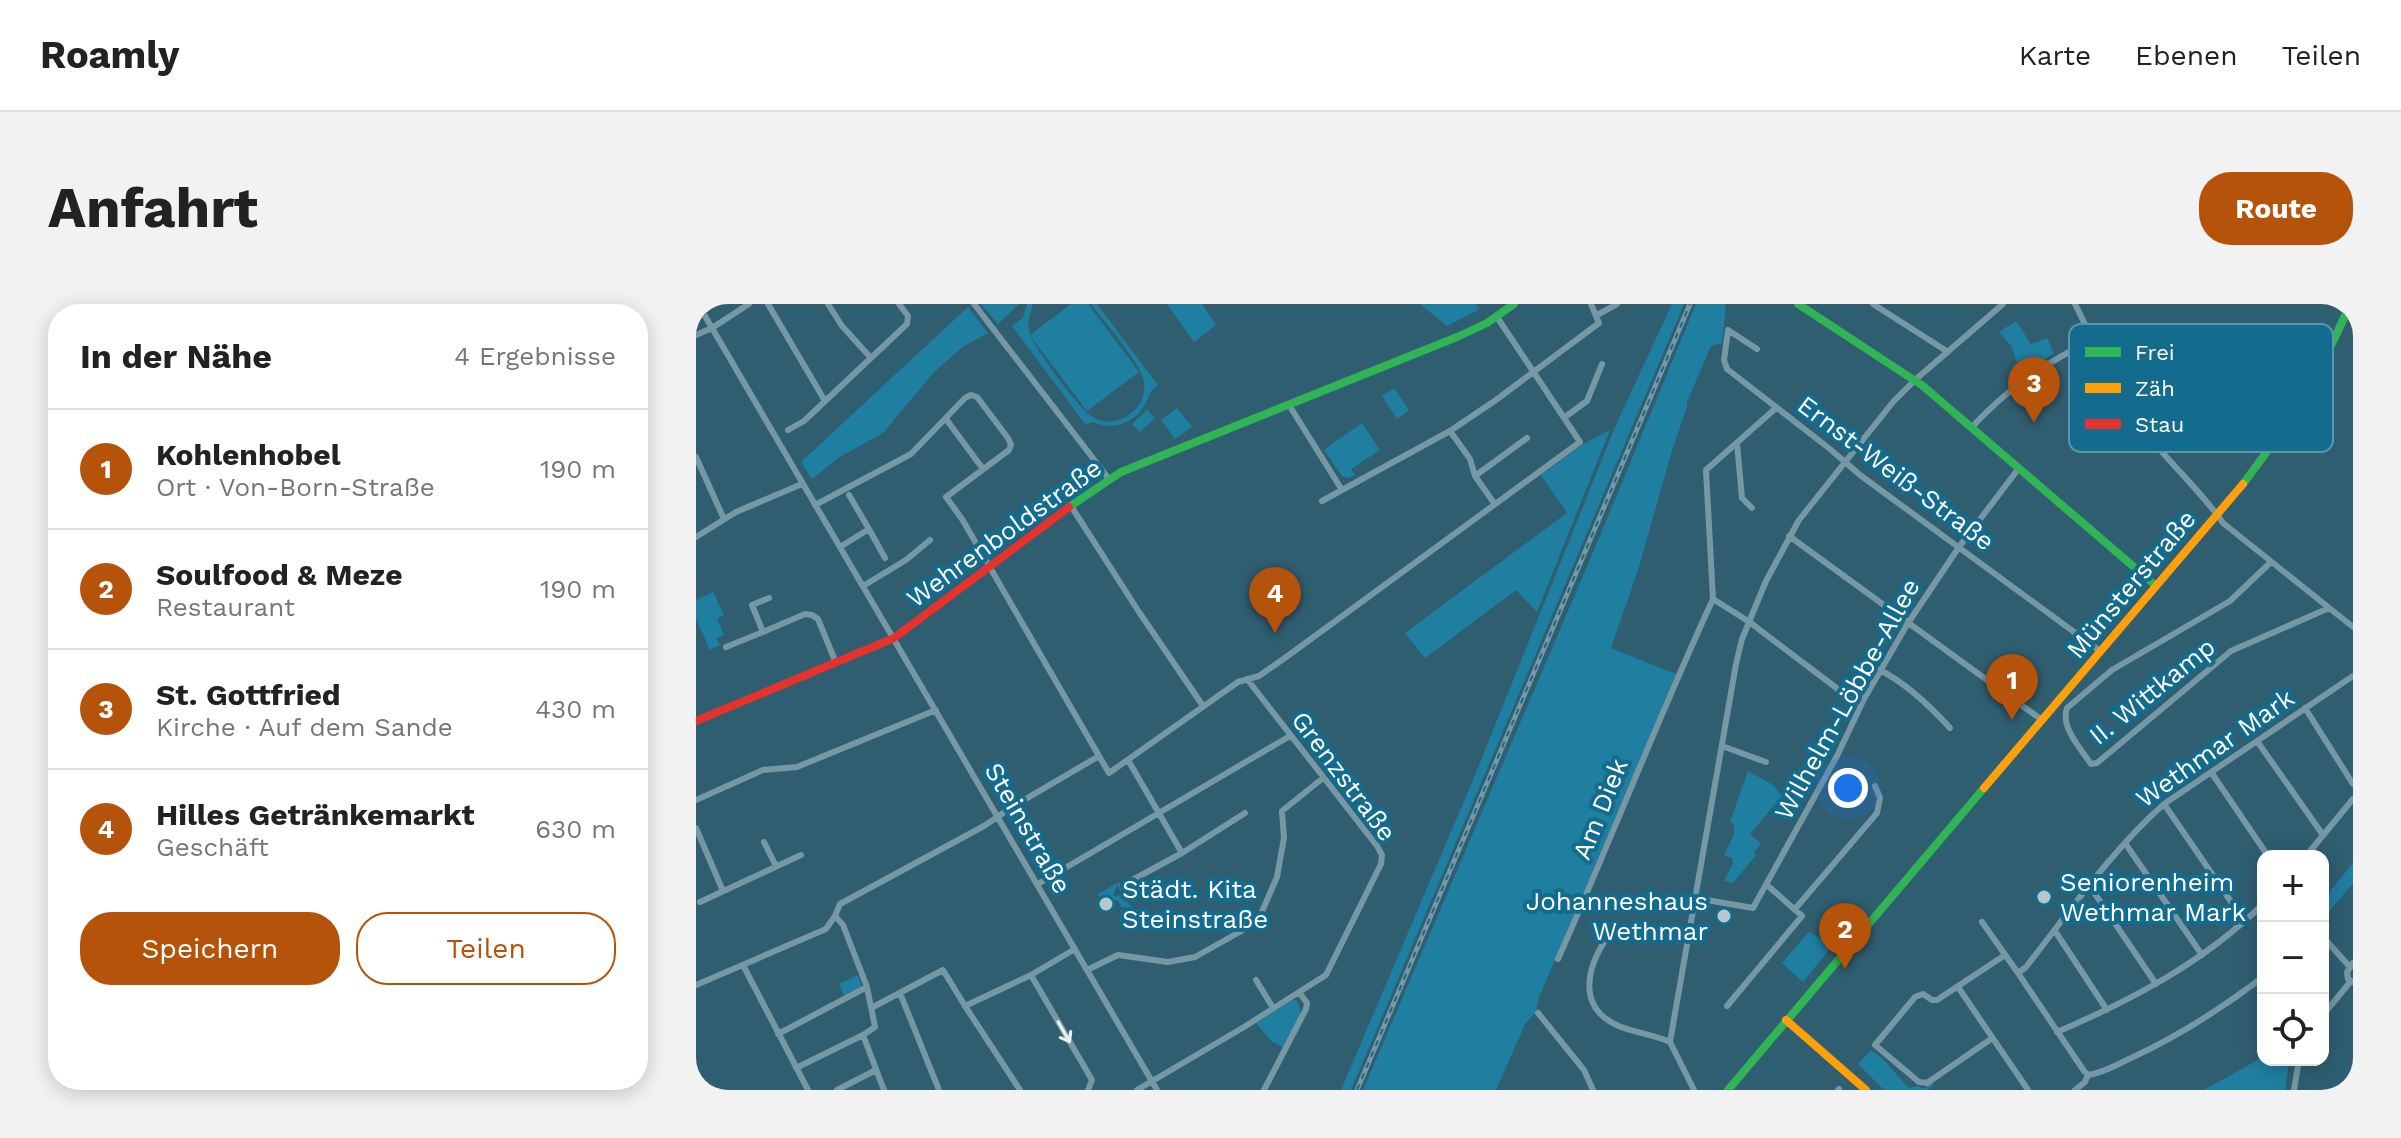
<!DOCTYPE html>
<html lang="de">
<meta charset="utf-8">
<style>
:root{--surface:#fff;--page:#f2f2f2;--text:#222;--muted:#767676;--line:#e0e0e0;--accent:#b45309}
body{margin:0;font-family:"Work Sans",sans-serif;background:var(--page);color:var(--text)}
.controls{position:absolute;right:24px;bottom:24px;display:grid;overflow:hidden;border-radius:16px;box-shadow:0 4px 20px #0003}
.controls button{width:72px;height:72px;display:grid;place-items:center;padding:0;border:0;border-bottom:2px solid var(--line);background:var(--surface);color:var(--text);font:40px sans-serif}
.you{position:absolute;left:1152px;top:484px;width:28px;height:28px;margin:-20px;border:6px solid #fff;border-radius:50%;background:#1a73e8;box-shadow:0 0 0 12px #1a73e833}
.badge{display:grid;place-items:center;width:52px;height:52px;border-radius:50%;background:var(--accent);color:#fff;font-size:26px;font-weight:700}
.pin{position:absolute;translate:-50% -66px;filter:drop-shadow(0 2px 4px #0008)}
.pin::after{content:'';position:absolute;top:42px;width:28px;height:24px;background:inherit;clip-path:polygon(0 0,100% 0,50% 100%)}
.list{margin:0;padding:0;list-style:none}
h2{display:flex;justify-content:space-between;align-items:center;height:104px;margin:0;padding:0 32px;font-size:34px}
h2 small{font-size:26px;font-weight:400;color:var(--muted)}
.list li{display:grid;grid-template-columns:52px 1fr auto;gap:24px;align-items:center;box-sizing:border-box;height:120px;padding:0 32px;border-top:2px solid var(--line)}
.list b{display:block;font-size:30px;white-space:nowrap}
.list p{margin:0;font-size:26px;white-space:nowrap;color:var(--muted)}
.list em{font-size:26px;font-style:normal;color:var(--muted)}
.actions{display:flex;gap:16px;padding:24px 32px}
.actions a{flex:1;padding:18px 0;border:2px solid var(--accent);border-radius:32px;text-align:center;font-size:28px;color:var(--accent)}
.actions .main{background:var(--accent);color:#fff}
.icon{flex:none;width:44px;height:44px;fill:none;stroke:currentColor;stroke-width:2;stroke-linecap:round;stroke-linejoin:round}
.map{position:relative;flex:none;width:1657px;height:786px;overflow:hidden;border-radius:32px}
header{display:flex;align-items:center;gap:48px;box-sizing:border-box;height:112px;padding:0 40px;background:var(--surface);border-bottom:2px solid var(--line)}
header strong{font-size:38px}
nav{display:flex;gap:44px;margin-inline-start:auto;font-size:28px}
.intro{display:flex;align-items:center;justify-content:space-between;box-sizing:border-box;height:192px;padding:0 48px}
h1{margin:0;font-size:56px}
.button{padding:20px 36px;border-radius:32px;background:var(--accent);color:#fff;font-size:28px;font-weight:700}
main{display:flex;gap:48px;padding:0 48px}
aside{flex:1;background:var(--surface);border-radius:32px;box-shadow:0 4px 20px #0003}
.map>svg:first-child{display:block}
.green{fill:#1f7fa1}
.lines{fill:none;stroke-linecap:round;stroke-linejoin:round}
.street{stroke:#7698a5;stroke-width:6}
.fast{stroke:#30b455;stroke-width:8}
.slow{stroke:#ff9f0a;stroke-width:8}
.jam{stroke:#e5322d;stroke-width:8}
.rail-casing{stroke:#7898a4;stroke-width:5}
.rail{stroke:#136b8d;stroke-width:2;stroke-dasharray:6;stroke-linecap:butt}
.oneway{stroke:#eaf0f2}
.poi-dot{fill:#b6c7cd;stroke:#136b8d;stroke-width:3}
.labels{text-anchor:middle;stroke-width:8;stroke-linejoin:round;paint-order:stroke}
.street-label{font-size:26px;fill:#fff;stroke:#136b8d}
.poi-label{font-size:26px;fill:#fff;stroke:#136b8d;text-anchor:start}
.key{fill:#136b8d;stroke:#5a97af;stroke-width:2}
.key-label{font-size:22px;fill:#fff}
</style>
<header>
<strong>Roamly</strong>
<nav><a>Karte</a><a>Ebenen</a><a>Teilen</a></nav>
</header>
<div class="intro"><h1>Anfahrt</h1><a class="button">Route</a></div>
<main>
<aside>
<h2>In der Nähe<small>4 Ergebnisse</small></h2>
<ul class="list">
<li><span class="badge">1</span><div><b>Kohlenhobel</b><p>Ort · Von-Born-Straße</p></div><em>190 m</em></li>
<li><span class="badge">2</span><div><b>Soulfood &amp; Meze</b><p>Restaurant</p></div><em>190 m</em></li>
<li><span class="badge">3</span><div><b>St. Gottfried</b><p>Kirche · Auf dem Sande</p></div><em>430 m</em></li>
<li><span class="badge">4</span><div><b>Hilles Getränkemarkt</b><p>Geschäft</p></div><em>630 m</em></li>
</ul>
<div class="actions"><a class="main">Speichern</a><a>Teilen</a></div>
</aside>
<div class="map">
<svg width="1657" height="786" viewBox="0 0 1657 786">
<rect width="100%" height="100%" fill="#2f5e71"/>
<path class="green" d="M 285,0 L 323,0 L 302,20 Z
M 331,0 L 337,0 L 332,18 L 334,31 L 375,0 L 392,0 L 443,68 L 391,107 L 335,33 C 341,47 382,103 395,112 C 422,130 458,101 446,71 C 439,53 408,17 395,0 L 401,0 L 462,81 C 453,87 454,93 448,102 C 437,121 415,126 396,118 L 390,121 L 316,22 L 327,14 Z
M 471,0 L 506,0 L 520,21 L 498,38 Z
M 724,0 L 780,0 L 784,5 L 751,22 Z
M 976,0 L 988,0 L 655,786 L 645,786 L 777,476 L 919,123 Z
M 1000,0 L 1030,0 L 1026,39 L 1015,42 L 991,98 L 991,103 L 977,143 L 943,263 L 915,344 L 980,370 L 842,696 L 840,708 L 829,720 L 800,786 L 667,786 L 893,258 Z
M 272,3 L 292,29 L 268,42 L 238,68 L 187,129 L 142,154 L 116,175 L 105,158 Z
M 1320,17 L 1335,40 L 1351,34 L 1358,49 L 1326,71 L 1315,42 L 1303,28 Z
M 698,84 L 713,106 L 701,115 L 686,92 Z
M 481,104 L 496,123 L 479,135 L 465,116 Z
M 451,106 L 459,114 L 444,128 L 436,120 Z
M 666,119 L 684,146 L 655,165 L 659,171 L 651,174 L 646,172 L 628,146 Z
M 914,126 L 841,308 L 820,286 L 729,354 L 709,329 L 871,209 L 845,171 L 889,139 Z
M 17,288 L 28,311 L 21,315 L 28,331 L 20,334 L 24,341 L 14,346 L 0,315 L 0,296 Z
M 1052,467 L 1077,481 L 1086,492 L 1054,530 L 1065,540 L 1058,548 L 1060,551 L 1037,579 L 1028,577 L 1037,559 L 1036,554 L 1028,551 L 1038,530 L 1038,520 L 1034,518 Z
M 1657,559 L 1657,579 L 1627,615 L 1627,596 Z
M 423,578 L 429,588 L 425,588 L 421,581 L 417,591 L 420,593 L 424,590 L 425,594 L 438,604 L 442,612 L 438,612 L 438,610 L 433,608 L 432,615 L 424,620 L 423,617 L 427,614 L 424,606 L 429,606 L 430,603 L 425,603 L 422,596 L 417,596 L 415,592 L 405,595 L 402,590 Z
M 1113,628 L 1136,642 L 1107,678 L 1086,659 Z
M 162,671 L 166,684 L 149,693 L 143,680 Z
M 597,696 L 601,696 L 605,708 L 589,744 L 575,737 L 560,719 Z
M 1175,746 L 1185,753 L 1213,784 L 1222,782 L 1227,785 L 1237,778 L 1238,780 L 1232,786 L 1188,786 L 1162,760 Z
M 1567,753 L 1567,756 L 1593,756 L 1589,786 L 1508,786 Z"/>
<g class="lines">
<path class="street" d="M 2,0 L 461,786
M 72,0 L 129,97
M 132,0 L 146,22 L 175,54
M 278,0 L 413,175
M 1177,0 L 1252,48
M 1379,0 C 1401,44 1421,90 1451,130 C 1475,161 1505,187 1527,219 L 1657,323
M 901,11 L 921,0
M 0,31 L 16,24 L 53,0
M 1061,45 L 1032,26 L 1028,56 L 1031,65 L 1134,145 L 1164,171 L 1404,347
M 593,101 L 646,186 L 754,127 L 800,96 L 903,19 L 895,0
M 869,113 L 891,97 L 906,60
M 250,115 L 287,165
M 1275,124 C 1313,83 1347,61 1397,35
M 92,126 L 108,117 L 211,20 L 212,12 L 203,0
M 754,127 L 774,155 L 779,172 L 798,199
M 1041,140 L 1046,194 L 1056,204
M 0,153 L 28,215
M 779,172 L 831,134
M 626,197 L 646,186
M 119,201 L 215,150 L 269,94 L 275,91 L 281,93 L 312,134 L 315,141 L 313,146 L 250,193 L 266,215 L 403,452
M 375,202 L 443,308 L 507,402
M 173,225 L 189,254
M 1093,232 L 1346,416
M 0,233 L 40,208 L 106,180
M 144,243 L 173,225 L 153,191
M 1575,258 L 1534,297 L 1416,366 L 1371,404 C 1364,423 1385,445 1395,460 L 1401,459 L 1535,347 L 1633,304
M 167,282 L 210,256 L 234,236
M 73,294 L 56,301 L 67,328 L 109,310 L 116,311 L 122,315 L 140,359
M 1017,295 L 1010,166 L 1080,104
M 30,343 L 67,328
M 1184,366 C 1211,380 1234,402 1254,424
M 1609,404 L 1657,480
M 1561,437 L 1627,531
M 1026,442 L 1070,458
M 432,456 L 486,549
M 1515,468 L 1572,552
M 0,496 L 67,466 L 101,463 L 240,406
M 1468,500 L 1549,618
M 0,524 L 27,587
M 68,538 L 80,562
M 1429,539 L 1506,651
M 1610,552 L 1657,495
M 342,580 L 594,432
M 429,580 L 486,549 L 549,509
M 1393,581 L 1460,680
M 999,594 L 1057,604 L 1141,452 L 1168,395 L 1212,319 L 1263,243 L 1323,164
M 4,598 L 105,551
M 1099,605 L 1181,509 L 1184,494 L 1179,482
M 139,612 L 147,621 L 171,683 L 179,723 L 167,731 L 188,786
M 1286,618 L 1322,669
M 1359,627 L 1411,706
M 912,632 C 890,664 880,705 925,723 C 941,729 959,731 974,738
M 1627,633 L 1653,662
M 862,655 C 915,536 962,414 1017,295 L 1052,317 L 1155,395
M 47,661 L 112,786
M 391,666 L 422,651 L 472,658 L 499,653 L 556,621 L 565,610 L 581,573 L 588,534 L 586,507 L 627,474
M 335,671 L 396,776 L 392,786
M 1567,673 C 1525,705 1481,733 1433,755 C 1420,761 1407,769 1392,771 L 1388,767 L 1322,669 L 1330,663 C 1374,607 1415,547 1468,500 L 1657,372
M 560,676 L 577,704
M 1657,678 L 1652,675 L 1651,668 L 1657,659
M 0,681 L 130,625 L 139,612 L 144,600 L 288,522 L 316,503 L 403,452 L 413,469 L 542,378 L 563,372 L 593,351 L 884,138 L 801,13
M 1262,683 L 1332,786
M 204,689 L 243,786
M 269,702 L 324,786
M 1031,702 L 1106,612 L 1071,581
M 177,703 L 247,666 L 269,702 L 335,671 L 379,645
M 842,709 L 888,766 L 897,786
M 1627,711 L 1655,677
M 1361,728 C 1436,696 1508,658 1567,600
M 82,730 L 171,683
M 1295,735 L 1231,779 L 1223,778 L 1179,741 L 1219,693 L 1227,690 L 1236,696 L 1241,696 L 1309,651
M 100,764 L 167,731
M 141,786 L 180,766
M 441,786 L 548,723 L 630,671 L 685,560 L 686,551 L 681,542 L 551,375
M 568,786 L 610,705 L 611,699 L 603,688
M 998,786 L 974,738 L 1040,360 L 1046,335 L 1070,277 L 1103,216 L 1197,98 L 1219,76 L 1307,0
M 1142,786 L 1143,785
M 1379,786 L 1389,778 L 1392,771
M 1598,786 L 1603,756"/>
<path class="fast" d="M 1102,0 L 1227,82 L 1459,281
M 1547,180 C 1590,124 1627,65 1654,0
M 373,203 L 425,168 L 761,33 L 791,19 L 818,0
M 1032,786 L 1288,484"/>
<path class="slow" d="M 1288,484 L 1547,180
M 1090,716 L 1170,786"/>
<path class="jam" d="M 0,417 L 198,334 L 373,203"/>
<defs>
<path id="rail" d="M 661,786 L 994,0"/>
</defs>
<use href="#rail" class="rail-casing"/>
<use href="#rail" class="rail"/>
</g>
<defs><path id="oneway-shaft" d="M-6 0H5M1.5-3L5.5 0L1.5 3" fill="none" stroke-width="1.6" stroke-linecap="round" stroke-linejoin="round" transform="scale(2)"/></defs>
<use class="oneway" href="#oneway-shaft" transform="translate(368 728) rotate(60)"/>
<g class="poi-dot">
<circle cx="1348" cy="593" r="8"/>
<circle cx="410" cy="600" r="8"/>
<circle cx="1028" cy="612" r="8"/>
</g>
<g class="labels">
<g class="street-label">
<text transform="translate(1200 169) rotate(37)" y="9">Ernst-Weiß-Straße</text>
<text transform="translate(308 229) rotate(-36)" y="9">Wehrenboldstraße</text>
<text transform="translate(1435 280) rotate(-50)" y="9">Münsterstraße</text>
<text transform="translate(1456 387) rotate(-39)" y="9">II. Wittkamp</text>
<text transform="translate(1151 395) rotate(-61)" y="9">Wilhelm-Löbbe-Allee</text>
<text transform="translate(1519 444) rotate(-35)" y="9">Wethmar Mark</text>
<text transform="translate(648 472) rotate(53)" y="9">Grenzstraße</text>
<text transform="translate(904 505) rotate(-68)" y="9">Am Diek</text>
<text transform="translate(332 524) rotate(60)" y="9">Steinstraße</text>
</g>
<g class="poi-label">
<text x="1364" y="587">Seniorenheim<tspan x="1364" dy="30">Wethmar Mark</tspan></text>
<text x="426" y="594">Städt. Kita<tspan x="426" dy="30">Steinstraße</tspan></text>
<text x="1012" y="606" text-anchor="end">Johanneshaus<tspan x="1012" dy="30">Wethmar</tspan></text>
</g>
</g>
<rect x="1373" y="20" width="264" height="128" rx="12" class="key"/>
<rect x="1389" y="43" width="36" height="10" fill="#30b455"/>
<rect x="1389" y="79" width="36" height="10" fill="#ff9f0a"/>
<rect x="1389" y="115" width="36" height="10" fill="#e5322d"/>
<g class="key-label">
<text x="1439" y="56">Frei</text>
<text x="1439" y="92">Zäh</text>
<text x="1439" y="128">Stau</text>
</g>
</svg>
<div class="controls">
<button>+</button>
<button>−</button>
<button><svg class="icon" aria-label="locate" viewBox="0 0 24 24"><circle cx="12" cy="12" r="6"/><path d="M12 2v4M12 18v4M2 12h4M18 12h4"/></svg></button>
</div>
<div class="you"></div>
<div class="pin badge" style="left:1316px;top:416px">1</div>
<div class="pin badge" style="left:1149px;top:665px">2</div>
<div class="pin badge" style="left:1338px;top:119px">3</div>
<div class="pin badge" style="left:579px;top:329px">4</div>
</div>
</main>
